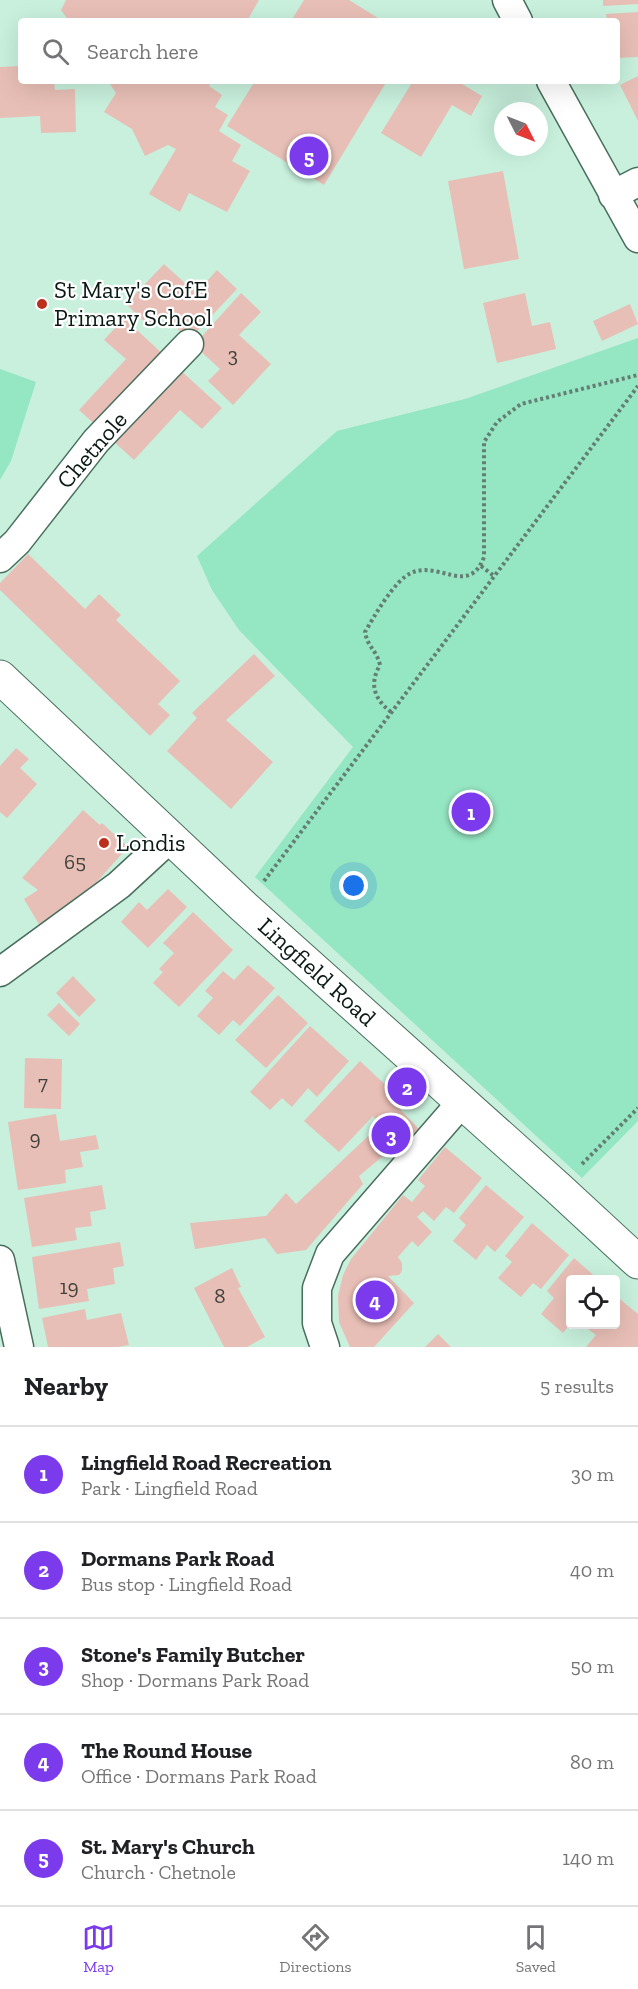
<!DOCTYPE html>
<meta charset="utf-8">
<style>
:root{--surface:#fff;--page:#f2f2f2;--text:#202124;--muted:#757577;--line:#e0e0e0;--accent:#7c3aed}
body{margin:0;font-family:"Zilla Slab",serif;background:var(--page);color:var(--text)}
.controls{position:absolute;right:18px;bottom:18px;display:grid;overflow:hidden;border-radius:6px;box-shadow:0 6px 24px #0002}
.controls button{width:54px;height:54px;display:grid;place-items:center;padding:0;border:0;border-bottom:2px solid var(--line);background:var(--surface);color:var(--text);font:30px sans-serif}
.compass{position:absolute;left:494px;top:102px;width:54px;height:54px;border-radius:50%;background:var(--surface);box-shadow:0 6px 24px #0002;rotate:132deg}
.you{position:absolute;left:354px;top:886px;width:21px;height:21px;margin:-15px;border:4px solid #fff;border-radius:50%;background:#1a73e8;box-shadow:0 0 0 9px #1a73e833}
.badge{display:grid;place-items:center;width:39px;height:39px;border-radius:50%;background:var(--accent);color:#fff;font-size:20px;font-weight:700}
.pin{position:absolute;translate:-50% -50%;border:3px solid #fff;box-shadow:0 2px 6px #0006}
.list{margin:0;padding:0;list-style:none}
h2{display:flex;justify-content:space-between;align-items:center;height:78px;margin:0;padding:0 24px;font-size:26px}
h2 small{font-size:20px;font-weight:400;color:var(--muted)}
.list li{display:grid;grid-template-columns:39px 1fr auto;gap:18px;align-items:center;box-sizing:border-box;height:96px;padding:0 24px;border-top:2px solid var(--line)}
.list b{display:block;font-size:22px;white-space:nowrap}
.list p{margin:0;font-size:20px;white-space:nowrap;color:var(--muted)}
.list em{font-size:20px;font-style:normal;color:var(--muted)}
.icon{flex:none;width:33px;height:33px;fill:none;stroke:currentColor;stroke-width:2;stroke-linecap:round;stroke-linejoin:round}
.map{position:relative;flex:none;width:638px;height:1347px;overflow:hidden}
.search{position:absolute;background:var(--surface);box-shadow:0 6px 24px #0002;left:18px;right:18px;top:18px;height:66px;display:flex;align-items:center;gap:15px;box-sizing:border-box;padding:0 21px;border-radius:6px;color:var(--muted);font-size:22px}
.sheet{height:558px;background:var(--surface)}
nav{display:flex;justify-content:space-around;align-items:center;box-sizing:border-box;height:84px;border-top:2px solid var(--line);background:var(--surface);font-size:16px;color:var(--muted)}
nav a{display:grid;justify-items:center;gap:3px}
nav .on{color:var(--accent)}
.map>svg:first-child{display:block}
.green{fill:#95e6c2}
.building{fill:#e8bfb6}
.lines{fill:none;stroke-linecap:round;stroke-linejoin:round}
.minor-casing{stroke:#496e5d;stroke-width:31}
.tertiary-casing{stroke:#496e5d;stroke-width:35}
.path{stroke:#637e72;stroke-width:4;stroke-dasharray:3 3;stroke-linecap:butt}
.minor{stroke:#fff;stroke-width:28}
.tertiary{stroke:#fff;stroke-width:33}
.poi-dot{fill:#bc2f1c;stroke:#fff;stroke-width:2}
.labels{text-anchor:middle;stroke-width:4.5;stroke-linejoin:round;paint-order:stroke}
.number-label{font-size:21px;fill:#42423c}
.poi-label{font-size:24px;fill:#0a1913;stroke:#fff;text-anchor:start}
.street-label{font-size:24px;fill:#0a1913;stroke:#fff}
</style>
<div class="map">
<svg width="638" height="1347" viewBox="0 0 638 1347">
<rect width="100%" height="100%" fill="#c8f0dd"/>
<path class="green" d="M 638,338 L 638,1121 L 582,1178 L 255,877 L 353,747 L 239,630 L 212,590 L 197,556 L 337,431 L 465,399 Z
M 0,369 L 36,382 L 11,461 L 0,480 Z"/>
<path class="building" d="M 66,0 L 259,0 L 247,21 L 69,21 L 61,10 Z
M 304,0 L 349,0 L 383,21 L 291,21 Z
M 603,0 L 638,0 L 638,4 L 603,6 Z
M 638,12 L 638,57 L 617,58 L 617,21 L 607,21 L 606,14 Z
M 21,66 L 21,81 L 54,81 L 55,90 L 75,89 L 76,132 L 41,133 L 40,116 L 0,118 L 0,67 Z
M 638,76 L 638,121 L 620,85 Z
M 108,81 L 212,81 L 209,86 L 222,95 L 215,107 L 228,115 L 219,131 L 241,145 L 232,161 L 250,171 L 227,212 L 189,193 L 180,212 L 149,194 L 176,149 L 168,145 L 145,156 L 132,129 L 104,112 L 116,93 Z
M 255,81 L 387,81 L 324,185 L 227,126 Z
M 413,81 L 457,81 L 482,96 L 471,116 L 452,105 L 421,157 L 381,133 Z
M 503,171 L 519,259 L 464,269 L 448,181 Z
M 164,264 L 196,293 L 217,270 L 237,289 L 189,340 L 163,315 L 151,328 L 126,304 Z
M 241,293 L 261,312 L 239,335 L 271,364 L 233,405 L 208,381 L 220,369 L 194,345 Z
M 525,293 L 532,326 L 550,322 L 556,349 L 497,363 L 483,303 Z
M 630,304 L 638,324 L 602,341 L 593,321 Z
M 124,318 L 166,357 L 100,429 L 79,410 L 126,359 L 104,340 Z
M 179,369 L 222,408 L 202,429 L 180,410 L 134,460 L 113,441 Z
M 28,554 L 85,609 L 99,594 L 121,615 L 116,620 L 180,681 L 158,704 L 170,715 L 150,736 L 0,590 L 0,583 Z
M 254,654 L 275,676 L 226,720 L 273,762 L 231,809 L 167,751 L 197,718 L 192,713 Z
M 16,748 L 29,759 L 20,768 L 37,784 L 7,818 L 0,812 L 0,766 Z
M 83,810 L 100,825 L 102,823 L 128,847 L 78,903 L 40,926 L 24,899 L 38,890 L 22,878 Z
M 168,889 L 187,907 L 148,948 L 121,922 L 139,902 L 147,910 Z
M 193,912 L 233,950 L 179,1007 L 153,983 L 163,972 L 159,969 L 174,953 L 163,943 Z
M 248,965 L 275,988 L 240,1026 L 233,1020 L 219,1035 L 197,1016 L 213,998 L 205,991 L 223,971 L 234,980 Z
M 73,976 L 96,1000 L 79,1017 L 56,993 Z
M 278,995 L 308,1023 L 266,1068 L 235,1040 Z
M 59,1003 L 80,1024 L 69,1036 L 47,1015 Z
M 310,1026 L 349,1061 L 317,1097 L 308,1088 L 292,1107 L 282,1098 L 270,1110 L 250,1092 Z
M 25,1058 L 62,1059 L 61,1109 L 24,1108 Z
M 360,1061 L 394,1093 L 389,1098 L 419,1129 L 403,1146 L 400,1142 L 359,1176 L 363,1184 L 306,1250 L 277,1254 L 265,1238 L 195,1249 L 190,1223 L 266,1216 L 286,1193 L 296,1204 L 380,1125 L 373,1116 L 339,1152 L 304,1121 Z
M 56,1114 L 60,1141 L 96,1135 L 99,1149 L 80,1152 L 83,1167 L 65,1170 L 66,1183 L 18,1190 L 8,1122 Z
M 445,1147 L 482,1178 L 454,1213 L 446,1207 L 434,1221 L 423,1211 L 417,1217 L 432,1232 L 418,1247 L 412,1241 L 398,1257 L 402,1263 L 402,1271 L 399,1275 L 388,1276 L 414,1303 L 374,1347 L 350,1347 L 339,1322 L 338,1296 L 343,1275 L 351,1259 L 403,1195 L 412,1202 L 425,1186 L 418,1180 Z
M 102,1185 L 106,1209 L 90,1212 L 92,1226 L 75,1228 L 77,1240 L 32,1247 L 24,1198 Z
M 486,1185 L 524,1217 L 495,1252 L 487,1245 L 476,1260 L 453,1241 L 466,1225 L 459,1218 Z
M 532,1223 L 569,1255 L 541,1289 L 533,1283 L 521,1297 L 498,1278 L 512,1262 L 505,1256 Z
M 120,1242 L 124,1266 L 113,1268 L 115,1284 L 87,1289 L 89,1301 L 39,1309 L 32,1257 Z
M 574,1258 L 599,1280 L 570,1280 L 570,1324 L 563,1333 L 541,1314 L 554,1298 L 547,1291 Z
M 232,1268 L 241,1287 L 238,1288 L 265,1337 L 247,1347 L 224,1347 L 194,1288 Z
M 616,1296 L 638,1314 L 638,1347 L 586,1347 L 596,1335 L 588,1329 L 592,1324 L 616,1324 Z
M 85,1309 L 87,1320 L 121,1313 L 129,1345 L 118,1347 L 48,1347 L 42,1318 Z
M 438,1334 L 451,1347 L 425,1347 Z"/>
<g class="lines">
<defs>
<path id="minor" d="M 507,0 L 518,21
M 551,81 L 638,238
M 613,195 L 638,182
M 0,558 L 17,542 L 96,441 L 189,344
M 0,972 L 119,885 L 170,838
M 0,1260 L 19,1347
M 325,1347 L 317,1323 L 317,1288 L 330,1254 L 462,1102"/>
<path id="tertiary" d="M 0,677 L 244,907 L 558,1188 L 638,1262"/>
</defs>
<use href="#minor" class="minor-casing"/>
<use href="#tertiary" class="tertiary-casing"/>
<path class="path" d="M 481,566 L 494,576
M 391,712 C 374,699 369,684 380,665 C 376,649 368,648 365,632 C 375,615 394,581 411,573 C 439,560 469,597 484,557 L 484,442 L 497,422 L 521,404 L 638,375
M 264,881 L 638,386
M 582,1164 L 638,1108"/>
<use href="#minor" class="minor"/>
<use href="#tertiary" class="tertiary"/>
</g>
<g class="poi-dot">
<circle cx="42" cy="304" r="6"/>
<circle cx="104" cy="843" r="6"/>
</g>
<g class="labels">
<g class="number-label">
<text x="233" y="362">3</text>
<text x="75" y="869">65</text>
<text x="43" y="1090">7</text>
<text x="35" y="1145">9</text>
<text x="69" y="1294">19</text>
<text x="220" y="1303">8</text>
</g>
<g class="poi-label">
<text x="54" y="298">St Mary's CofE<tspan x="54" dy="28">Primary School</tspan></text>
<text x="116" y="851">Londis</text>
</g>
<g class="street-label">
<text transform="translate(92 450) rotate(-49)" y="8">Chetnole</text>
<text transform="translate(317 972) rotate(42)" y="8">Lingfield Road</text>
</g>
</g>
</svg>
<div class="controls">
<button><svg class="icon" aria-label="locate" viewBox="0 0 24 24"><circle cx="12" cy="12" r="6"/><path d="M12 2v4M12 18v4M2 12h4M18 12h4"/></svg></button>
</div>
<svg class="compass" viewBox="-18 -18 36 36"><path d="M0-13l5 13h-10z" fill="#e53935"/><path d="M0 13l5-13h-10z" fill="#757577"/></svg>
<div class="you"></div>
<div class="pin badge" style="left:471px;top:812px">1</div>
<div class="pin badge" style="left:407px;top:1087px">2</div>
<div class="pin badge" style="left:391px;top:1135px">3</div>
<div class="pin badge" style="left:375px;top:1300px">4</div>
<div class="pin badge" style="left:309px;top:156px">5</div>
<div class="search"><svg class="icon" aria-label="search" viewBox="0 0 24 24"><circle cx="10" cy="10" r="6"/><path d="M15 15l6 6"/></svg>Search here</div>
</div>
<section class="sheet">
<h2>Nearby<small>5 results</small></h2>
<ul class="list">
<li><span class="badge">1</span><div><b>Lingfield Road Recreation</b><p>Park · Lingfield Road</p></div><em>30 m</em></li>
<li><span class="badge">2</span><div><b>Dormans Park Road</b><p>Bus stop · Lingfield Road</p></div><em>40 m</em></li>
<li><span class="badge">3</span><div><b>Stone's Family Butcher</b><p>Shop · Dormans Park Road</p></div><em>50 m</em></li>
<li><span class="badge">4</span><div><b>The Round House</b><p>Office · Dormans Park Road</p></div><em>80 m</em></li>
<li><span class="badge">5</span><div><b>St. Mary's Church</b><p>Church · Chetnole</p></div><em>140 m</em></li>
</ul>
</section>
<nav>
<a class="on"><svg class="icon" aria-label="map" viewBox="0 0 24 24"><path d="M3 6l6-2 6 2 6-2v14l-6 2-6-2-6 2zM9 4v14M15 6v14"/></svg>Map</a>
<a><svg class="icon" aria-label="directions" viewBox="0 0 24 24"><path d="M12 3l9 9-9 9-9-9zM9 14v-3h6M13 9l2 2-2 2"/></svg>Directions</a>
<a><svg class="icon" aria-label="saved" viewBox="0 0 24 24"><path d="M7 4h10v16l-5-4-5 4z"/></svg>Saved</a>
</nav>
